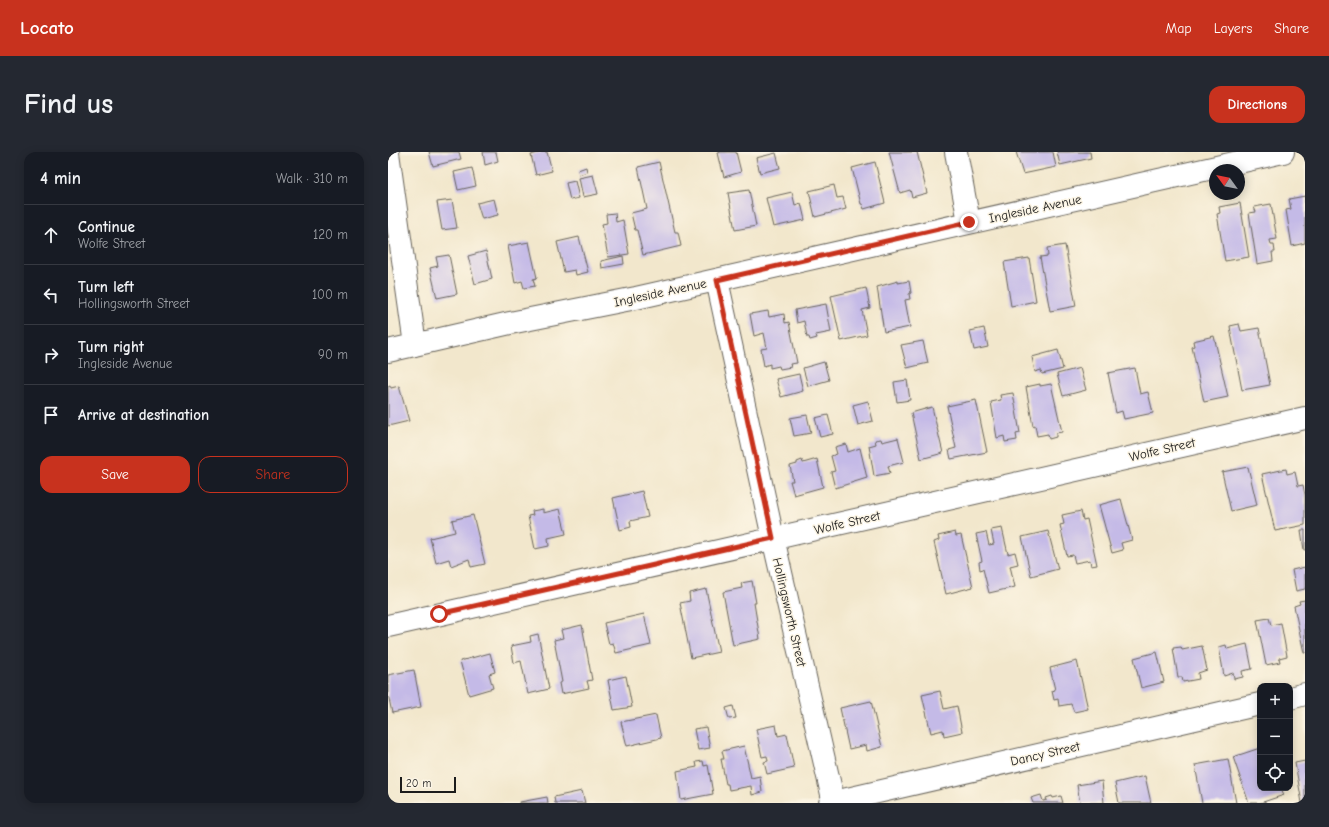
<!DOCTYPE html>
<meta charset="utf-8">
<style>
:root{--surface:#171b24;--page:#242831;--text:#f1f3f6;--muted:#9ea1a6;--line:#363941;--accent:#c8321e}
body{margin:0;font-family:"Comic Neue",sans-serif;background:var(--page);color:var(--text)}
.controls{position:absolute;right:12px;bottom:12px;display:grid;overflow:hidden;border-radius:8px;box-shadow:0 2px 10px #0003}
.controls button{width:36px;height:36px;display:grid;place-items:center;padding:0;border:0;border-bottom:1px solid var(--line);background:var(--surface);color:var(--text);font:20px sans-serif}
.compass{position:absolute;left:821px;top:12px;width:36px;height:36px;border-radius:50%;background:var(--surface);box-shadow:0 2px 10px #0003;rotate:303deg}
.scale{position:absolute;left:12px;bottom:10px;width:56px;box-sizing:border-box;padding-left:4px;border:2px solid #1c1c1c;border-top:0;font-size:11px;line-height:14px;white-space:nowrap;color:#1c1c1c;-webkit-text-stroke:3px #fcf5e5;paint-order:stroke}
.stop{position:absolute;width:12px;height:12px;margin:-9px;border:3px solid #c8321e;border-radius:50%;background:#fff}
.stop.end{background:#c8321e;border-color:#fff;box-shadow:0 1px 4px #0008}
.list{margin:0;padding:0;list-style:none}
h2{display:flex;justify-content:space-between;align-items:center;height:52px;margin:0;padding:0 16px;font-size:17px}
h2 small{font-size:13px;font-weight:400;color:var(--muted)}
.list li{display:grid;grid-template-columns:26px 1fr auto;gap:12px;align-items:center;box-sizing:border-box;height:60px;padding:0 16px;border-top:1px solid var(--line)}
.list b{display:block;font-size:15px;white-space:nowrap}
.list p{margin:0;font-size:13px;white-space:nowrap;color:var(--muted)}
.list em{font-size:13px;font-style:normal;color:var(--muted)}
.actions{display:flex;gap:8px;padding:12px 16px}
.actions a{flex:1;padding:9px 0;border:1px solid var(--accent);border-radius:12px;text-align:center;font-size:14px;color:var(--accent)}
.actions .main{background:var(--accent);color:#fff}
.icon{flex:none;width:22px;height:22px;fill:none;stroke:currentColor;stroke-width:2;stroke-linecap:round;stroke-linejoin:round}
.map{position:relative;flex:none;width:917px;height:651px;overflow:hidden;border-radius:12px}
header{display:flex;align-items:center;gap:24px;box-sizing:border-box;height:56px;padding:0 20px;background:var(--accent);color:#fff}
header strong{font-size:19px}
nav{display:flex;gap:22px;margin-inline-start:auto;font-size:14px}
.intro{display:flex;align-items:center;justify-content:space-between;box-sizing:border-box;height:96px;padding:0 24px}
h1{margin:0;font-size:28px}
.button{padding:10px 18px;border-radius:12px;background:var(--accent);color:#fff;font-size:14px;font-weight:700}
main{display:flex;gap:24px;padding:0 24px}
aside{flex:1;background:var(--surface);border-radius:12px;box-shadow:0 2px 10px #0003}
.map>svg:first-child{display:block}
.building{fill:#c4bae7}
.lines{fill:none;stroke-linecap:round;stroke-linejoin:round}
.minor-casing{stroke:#67635a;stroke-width:24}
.minor{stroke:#fff;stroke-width:22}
.route{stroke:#c8321e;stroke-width:5}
.labels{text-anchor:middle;stroke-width:3;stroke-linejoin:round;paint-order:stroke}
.street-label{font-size:13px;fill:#1c1c1c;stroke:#fcf5e5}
</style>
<header>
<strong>Locato</strong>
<nav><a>Map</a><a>Layers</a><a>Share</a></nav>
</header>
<div class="intro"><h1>Find us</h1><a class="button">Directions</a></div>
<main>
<aside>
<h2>4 min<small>Walk · 310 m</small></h2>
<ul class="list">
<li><svg class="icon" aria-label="ahead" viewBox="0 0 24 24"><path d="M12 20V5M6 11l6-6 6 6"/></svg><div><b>Continue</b><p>Wolfe Street</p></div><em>120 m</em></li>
<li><svg class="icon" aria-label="left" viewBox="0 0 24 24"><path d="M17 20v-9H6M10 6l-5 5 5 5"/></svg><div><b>Turn left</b><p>Hollingsworth Street</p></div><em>100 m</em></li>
<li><svg class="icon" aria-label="right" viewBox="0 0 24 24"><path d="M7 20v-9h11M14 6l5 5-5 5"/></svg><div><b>Turn right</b><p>Ingleside Avenue</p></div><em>90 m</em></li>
<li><svg class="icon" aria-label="arrive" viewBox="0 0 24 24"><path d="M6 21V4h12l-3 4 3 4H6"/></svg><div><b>Arrive at destination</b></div></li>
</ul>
<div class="actions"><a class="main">Save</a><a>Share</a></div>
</aside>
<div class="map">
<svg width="917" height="651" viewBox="0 0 917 651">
<rect width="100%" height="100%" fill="#fcf5e5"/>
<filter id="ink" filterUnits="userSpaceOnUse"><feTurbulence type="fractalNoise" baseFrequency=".025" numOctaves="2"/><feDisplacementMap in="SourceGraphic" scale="8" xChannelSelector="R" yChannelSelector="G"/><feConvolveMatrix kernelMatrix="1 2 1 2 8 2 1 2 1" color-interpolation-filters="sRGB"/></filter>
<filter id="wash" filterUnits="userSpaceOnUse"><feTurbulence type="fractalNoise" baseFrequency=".012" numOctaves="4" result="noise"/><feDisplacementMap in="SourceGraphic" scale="16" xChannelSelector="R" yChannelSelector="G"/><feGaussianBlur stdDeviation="0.9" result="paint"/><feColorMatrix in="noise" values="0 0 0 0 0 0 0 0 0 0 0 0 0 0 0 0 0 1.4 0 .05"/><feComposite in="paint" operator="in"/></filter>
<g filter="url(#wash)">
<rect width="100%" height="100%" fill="#f2e7cc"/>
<g id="blocks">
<path class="building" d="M 41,0 L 71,0 L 73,7 L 45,14 Z
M 95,0 L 108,0 L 110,9 L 97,13 Z
M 153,0 L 159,0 L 164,19 L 148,23 L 143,3 Z
M 333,0 L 348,0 L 353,20 L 336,25 L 330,1 Z
M 501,0 L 529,0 L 539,41 L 524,45 L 522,38 L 512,41 Z
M 628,0 L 665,0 L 668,15 L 635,22 Z
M 669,0 L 702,0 L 703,6 L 672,13 Z
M 388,1 L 392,16 L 372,21 L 368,6 Z
M 271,10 L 287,80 L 290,80 L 293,94 L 255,103 L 249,78 L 247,78 L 243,61 L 259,57 L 250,15 Z
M 487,10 L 497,51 L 476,57 L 474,52 L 473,52 L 464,16 Z
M 198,15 L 199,20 L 191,23 L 190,18 Z
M 84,16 L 88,34 L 70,38 L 66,20 Z
M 205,23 L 210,42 L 195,45 L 191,26 Z
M 187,29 L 191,46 L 182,48 L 178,31 Z
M 446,33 L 449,46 L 455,45 L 458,57 L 427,65 L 421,39 Z
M 361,38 L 368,74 L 347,78 L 340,41 Z
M 404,40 L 407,53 L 413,51 L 417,68 L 385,75 L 378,46 Z
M 917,44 L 917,91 L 904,94 L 898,58 L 903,57 L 901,47 Z
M 106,47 L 110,63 L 94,67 L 89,51 Z
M 64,48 L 69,76 L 54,78 L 49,50 Z
M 852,51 L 861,105 L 837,109 L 829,62 L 832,61 L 831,55 Z
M 883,52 L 889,87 L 882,88 L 883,93 L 886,93 L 887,100 L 884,100 L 885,109 L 869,112 L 861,61 L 868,60 L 866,55 Z
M 227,61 L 228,70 L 235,68 L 241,102 L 220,105 L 214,72 L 219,71 L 218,62 Z
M 191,85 L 200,120 L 188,123 L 187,118 L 176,120 L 169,90 Z
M 141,90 L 149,126 L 145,127 L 147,134 L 136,136 L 134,129 L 127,131 L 120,94 Z
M 677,93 L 688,154 L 662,159 L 652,105 L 660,104 L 659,96 Z
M 98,99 L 104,127 L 87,132 L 80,104 Z
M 61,103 L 69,142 L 49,146 L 42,116 L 50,114 L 48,105 Z
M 235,104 L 236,112 L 214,116 L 213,109 Z
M 641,106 L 648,149 L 623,154 L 616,110 Z
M 510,129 L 510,131 L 521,129 L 523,141 L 521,142 L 522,147 L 517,148 L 522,175 L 496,180 L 489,135 Z
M 478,136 L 482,156 L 474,158 L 479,183 L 453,189 L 443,144 Z
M 438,152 L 443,180 L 428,183 L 429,186 L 422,188 L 421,185 L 419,185 L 416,169 L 409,171 L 407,158 Z
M 380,159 L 381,165 L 396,162 L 397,171 L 401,170 L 409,211 L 402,212 L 403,215 L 392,217 L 391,214 L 382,216 L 382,212 L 376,214 L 373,197 L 379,196 L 376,181 L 366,184 L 362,162 Z
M 851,172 L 853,179 L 871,176 L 882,233 L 854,238 L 843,181 L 842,174 Z
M 596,176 L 600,195 L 586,198 L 582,179 Z
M 826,184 L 840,245 L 816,250 L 804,195 L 806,194 L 805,189 Z
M 535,189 L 540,211 L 519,216 L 513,193 Z
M 670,198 L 675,217 L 654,222 L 653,218 L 647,220 L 644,205 Z
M 436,210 L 441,228 L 420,234 L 415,216 Z
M 692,216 L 698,238 L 675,244 L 669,222 Z
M 747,216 L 752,242 L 760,240 L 765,261 L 736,267 L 734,259 L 728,261 L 720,221 Z
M 411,222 L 415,239 L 393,245 L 388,227 Z
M 519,228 L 522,248 L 509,250 L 506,230 Z
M 652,232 L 652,234 L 663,232 L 674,280 L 668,281 L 668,285 L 661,287 L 660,282 L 649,284 L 647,273 L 645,274 L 638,235 Z
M 2,233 L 3,236 L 11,234 L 21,269 L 0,274 L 0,234 Z
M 625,241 L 632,281 L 628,282 L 629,288 L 617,290 L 616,284 L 609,286 L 603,250 L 613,248 L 612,243 Z
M 588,248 L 599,300 L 563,307 L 561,298 L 568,296 L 559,254 Z
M 480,249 L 485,269 L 470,273 L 465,253 Z
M 544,255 L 555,301 L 533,307 L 523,261 Z
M 419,263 L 423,281 L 406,284 L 402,266 Z
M 440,263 L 445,282 L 432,285 L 427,266 Z
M 510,286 L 516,310 L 500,314 L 502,321 L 486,324 L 481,294 L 488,292 L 487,288 L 493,287 L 494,290 Z
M 458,292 L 460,300 L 472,296 L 479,326 L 447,336 L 443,320 L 447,319 L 443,304 L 449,302 L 447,295 Z
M 429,307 L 435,335 L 406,343 L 402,329 L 405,329 L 402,314 L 409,312 L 409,310 L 414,308 L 415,311 Z
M 860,315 L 869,353 L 843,359 L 834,320 Z
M 898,317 L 899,322 L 907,320 L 910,334 L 915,333 L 917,343 L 917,373 L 887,379 L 874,322 Z
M 254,339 L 260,365 L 242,369 L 243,375 L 232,378 L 225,346 Z
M 733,347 L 744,388 L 733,391 L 735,398 L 724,401 L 711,353 Z
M 155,357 L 155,361 L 172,357 L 178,382 L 160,386 L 161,394 L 147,397 L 140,364 L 145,363 L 144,359 Z
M 693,359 L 695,368 L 699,367 L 709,413 L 703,414 L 702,408 L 687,411 L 685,403 L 679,404 L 672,373 L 676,372 L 674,363 Z
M 85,363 L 97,412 L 83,415 L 81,407 L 63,414 L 61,407 L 48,411 L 42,386 L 67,380 L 64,368 Z
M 614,376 L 620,402 L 627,400 L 630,412 L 622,414 L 627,435 L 601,441 L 595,417 L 592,418 L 591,410 L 594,409 L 588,382 L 598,380 L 601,393 L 606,392 L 603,378 Z
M 913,378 L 917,378 L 917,398 L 916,398 Z
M 660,379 L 670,417 L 643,424 L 634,385 Z
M 567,380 L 568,384 L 573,383 L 585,435 L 558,442 L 546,390 L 551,388 L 550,384 Z
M 917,415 L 917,437 L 908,439 L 904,418 Z
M 364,429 L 368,451 L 366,451 L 372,487 L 345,493 L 335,440 L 354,436 L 353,431 Z
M 318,437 L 331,500 L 303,506 L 292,451 L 302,449 L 301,441 Z
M 917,448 L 917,501 L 916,501 L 906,454 L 912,452 L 911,449 Z
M 256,462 L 263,493 L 228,501 L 225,491 L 221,492 L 216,471 Z
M 881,466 L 883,473 L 893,471 L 899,504 L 891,506 L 892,510 L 878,513 L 869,468 Z
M 194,473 L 204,528 L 199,529 L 201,536 L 173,542 L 171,531 L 174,530 L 166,488 L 175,486 L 173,478 Z
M 150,482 L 161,537 L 140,542 L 133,509 L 126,511 L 123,494 L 143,490 L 142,484 Z
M 859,492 L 864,517 L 854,519 L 855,525 L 846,527 L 845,521 L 836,524 L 831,495 L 838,493 L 839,497 Z
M 814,494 L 819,518 L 810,521 L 811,527 L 795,530 L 794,525 L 790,525 L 785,496 L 793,495 L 794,498 Z
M 769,500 L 776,530 L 753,536 L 746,506 Z
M 102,501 L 107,520 L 101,522 L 105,536 L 81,543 L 72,509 Z
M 689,509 L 700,557 L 686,560 L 683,552 L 671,554 L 670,547 L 666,548 L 664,539 L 667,538 L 662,516 Z
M 26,518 L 33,555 L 4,561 L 0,542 L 0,523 Z
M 238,524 L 244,555 L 226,558 L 220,528 Z
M 552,539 L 556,557 L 569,554 L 574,580 L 556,584 L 555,578 L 543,581 L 534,543 Z
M 483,549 L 494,595 L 479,599 L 478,593 L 461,597 L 452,556 Z
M 345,554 L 348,566 L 341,567 L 338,556 Z
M 268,563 L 273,586 L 239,594 L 233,570 Z
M 388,573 L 390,584 L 399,582 L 406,616 L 379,622 L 376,610 L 380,609 L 379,604 L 374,605 L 368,577 Z
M 318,575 L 322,596 L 310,598 L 306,577 Z
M 356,594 L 363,626 L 372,624 L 374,640 L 364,643 L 363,634 L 341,638 L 340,632 L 338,632 L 333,607 L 336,607 L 334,599 Z
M 872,596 L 872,636 L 893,636 L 896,643 L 872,651 L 861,651 L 845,605 Z
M 840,607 L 848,651 L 814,651 L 807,613 Z
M 315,609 L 316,614 L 320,613 L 325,642 L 293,648 L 289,619 L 309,615 L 308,610 Z
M 917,609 L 917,651 L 914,651 L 907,611 Z
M 757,624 L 763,651 L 731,651 L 727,631 Z
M 714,629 L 716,651 L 692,651 L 689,633 Z
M 194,639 L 197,651 L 167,651 L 166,645 Z
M 653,643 L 655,649 L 659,648 L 658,646 L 664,644 L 665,646 L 673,644 L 675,651 L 645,651 L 643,646 Z
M 159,645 L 160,651 L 132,651 L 132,650 Z"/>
</g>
</g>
<g filter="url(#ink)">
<use href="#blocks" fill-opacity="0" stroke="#67635a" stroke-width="1"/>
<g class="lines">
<defs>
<path id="minor" d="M 568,0 L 581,70
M 0,1 L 27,193
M 329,128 L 385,386 L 446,651
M 0,199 L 122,171 L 248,146 L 895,0
M 0,474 L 917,266
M 902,546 L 917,542
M 442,651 L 872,552"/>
</defs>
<use href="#minor" class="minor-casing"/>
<use href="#minor" class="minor"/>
</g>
</g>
<g class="lines" filter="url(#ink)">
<path class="route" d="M 51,462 L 385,386 L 329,128 L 581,70"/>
</g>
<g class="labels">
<g class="street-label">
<text transform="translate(647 56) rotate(-12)" y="5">Ingleside Avenue</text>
<text transform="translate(272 140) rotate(-12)" y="5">Ingleside Avenue</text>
<text transform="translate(774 297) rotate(-13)" y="5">Wolfe Street</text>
<text transform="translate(459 370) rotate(-13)" y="5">Wolfe Street</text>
<text transform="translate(402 460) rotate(77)" y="5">Hollingsworth Street</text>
<text transform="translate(657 601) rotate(-13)" y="5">Dancy Street</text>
</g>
</g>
</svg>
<div class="controls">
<button>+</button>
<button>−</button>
<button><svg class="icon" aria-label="locate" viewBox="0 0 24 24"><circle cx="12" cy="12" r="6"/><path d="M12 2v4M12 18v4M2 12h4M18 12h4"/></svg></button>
</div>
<svg class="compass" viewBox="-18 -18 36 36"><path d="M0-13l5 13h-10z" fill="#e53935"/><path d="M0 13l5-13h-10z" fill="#9ea1a6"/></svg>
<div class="scale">20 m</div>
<div class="stop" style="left:51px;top:462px"></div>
<div class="stop end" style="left:581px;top:70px"></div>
</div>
</main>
